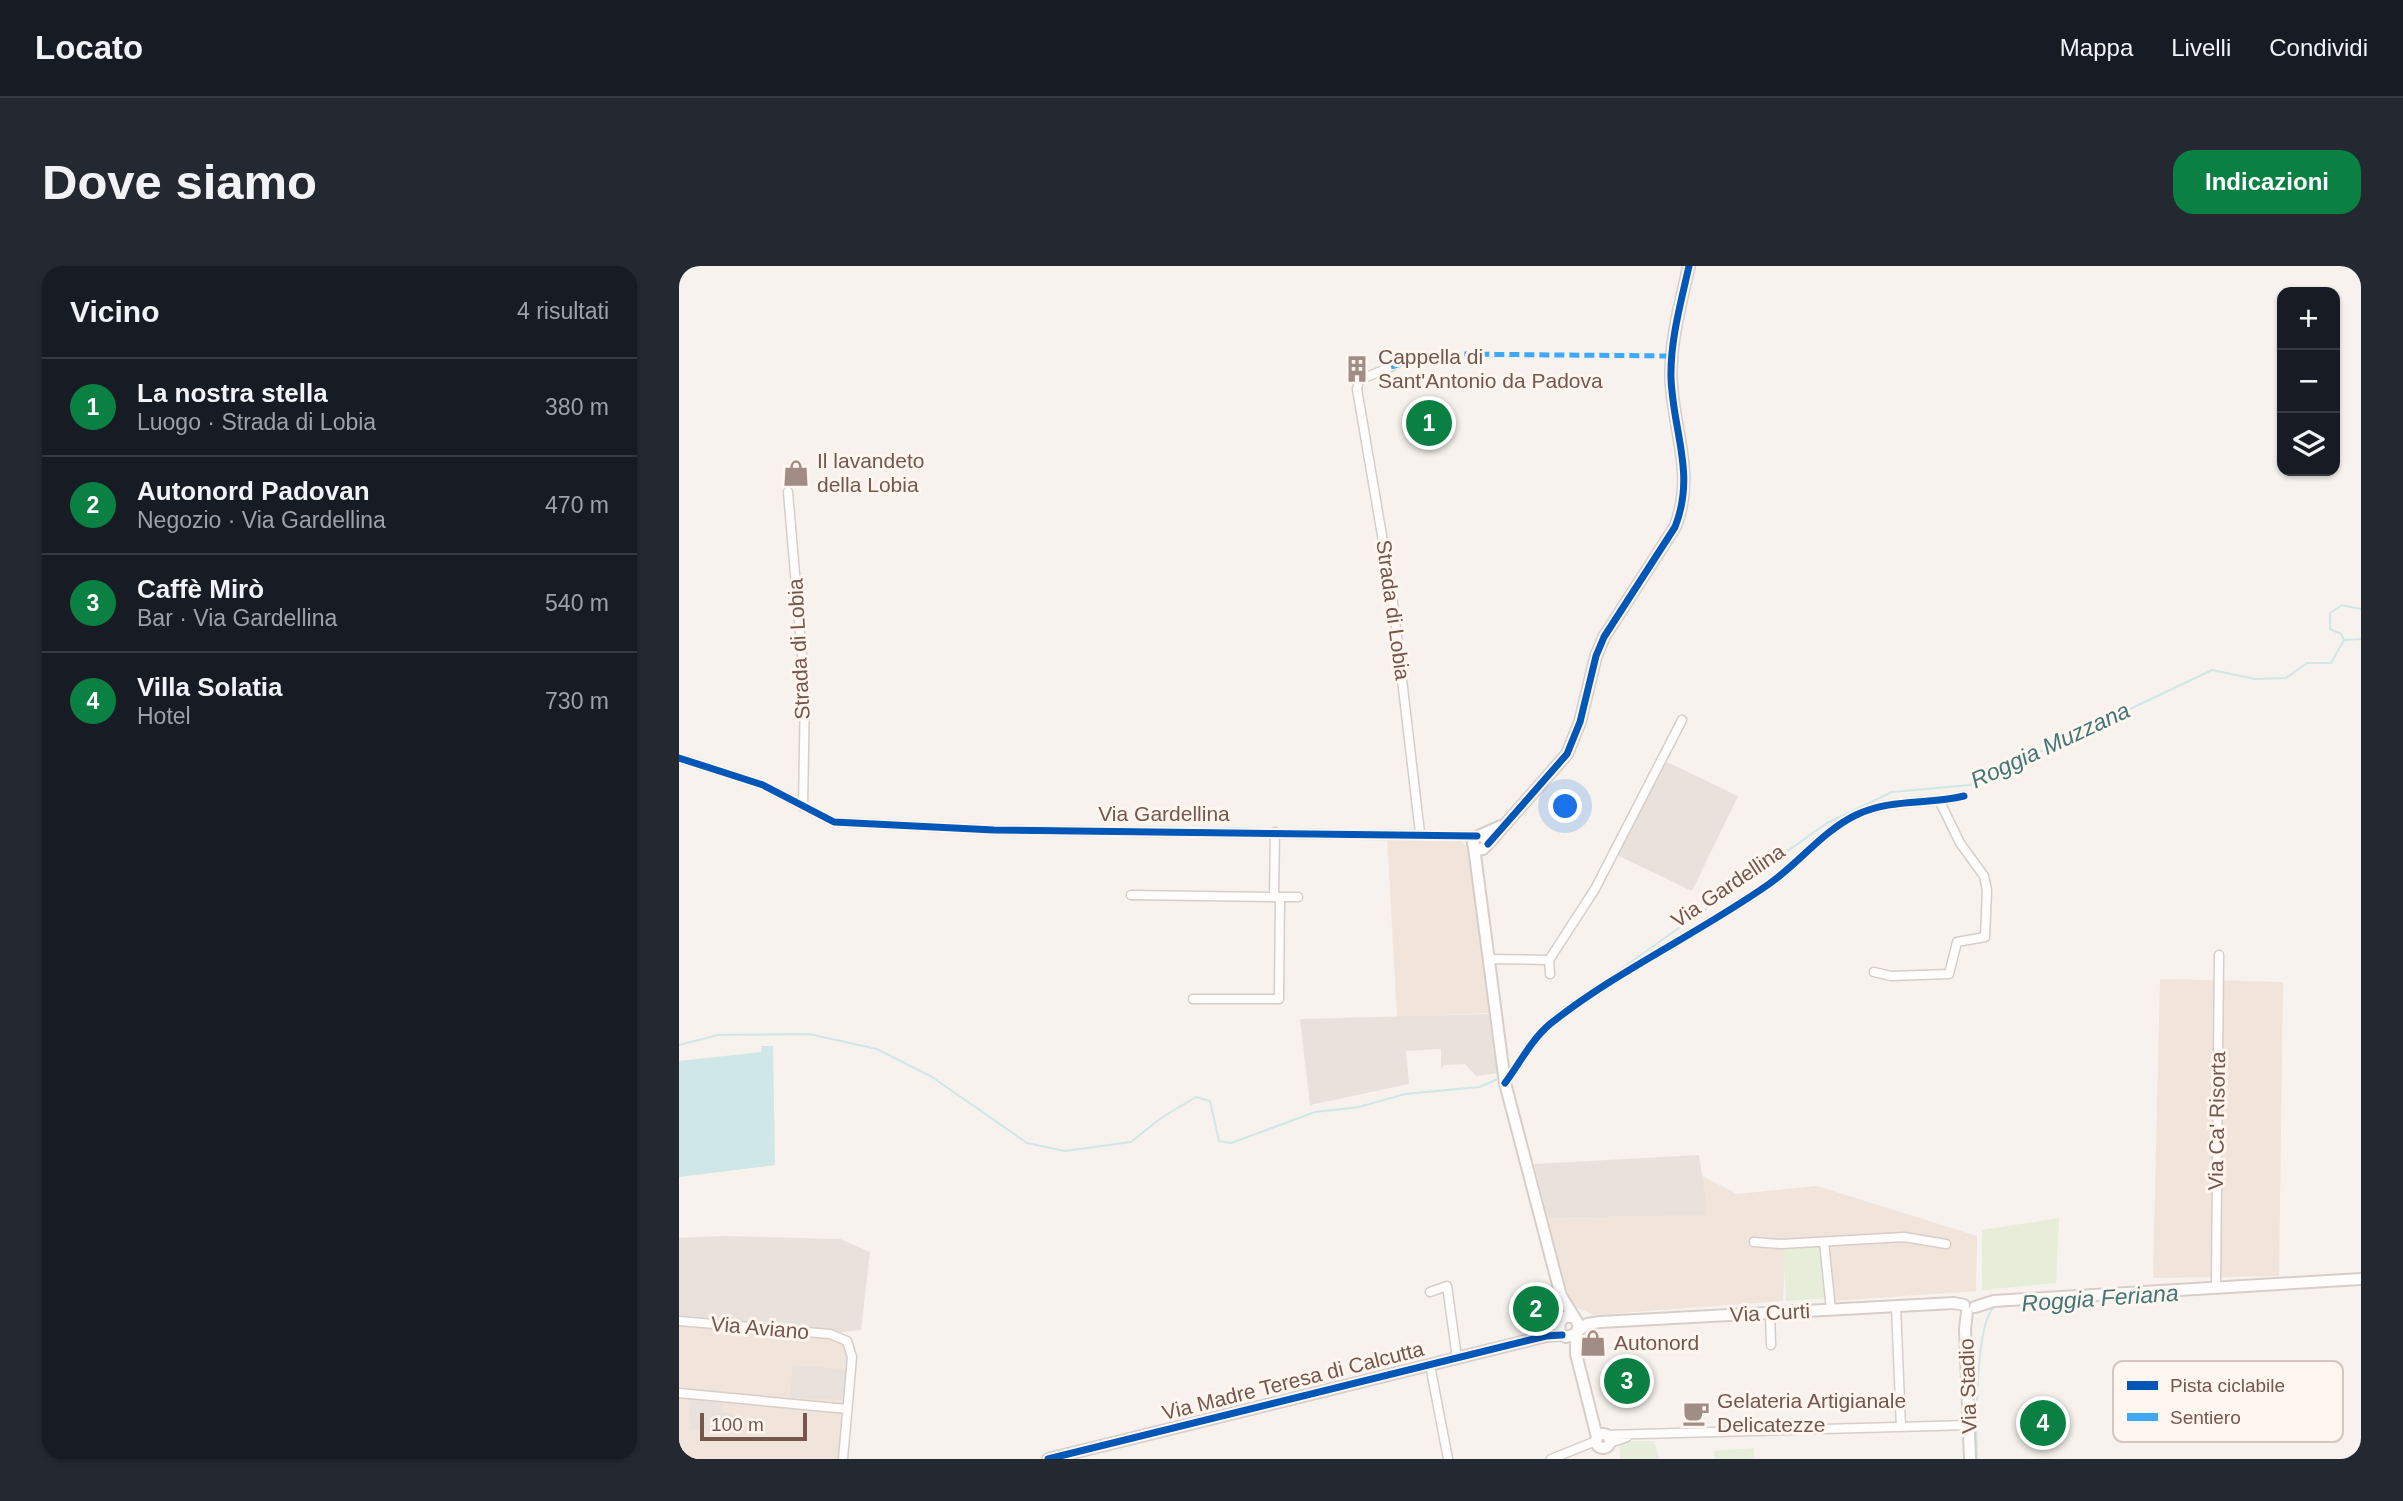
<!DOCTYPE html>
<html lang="it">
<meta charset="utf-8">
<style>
:root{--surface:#171b24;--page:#242831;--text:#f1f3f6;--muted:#9ea1a6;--line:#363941;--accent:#0b8043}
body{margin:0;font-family:Arial,sans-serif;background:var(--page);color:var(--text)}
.controls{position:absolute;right:21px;top:21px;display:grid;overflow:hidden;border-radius:14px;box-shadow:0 2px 5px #0004}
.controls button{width:63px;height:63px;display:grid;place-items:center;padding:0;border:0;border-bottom:2px solid var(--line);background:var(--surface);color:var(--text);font:35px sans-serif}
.scale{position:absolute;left:21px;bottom:18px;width:107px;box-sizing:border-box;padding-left:7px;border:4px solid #75574e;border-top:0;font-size:19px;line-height:24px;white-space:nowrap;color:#75574e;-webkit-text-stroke:5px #fef6ef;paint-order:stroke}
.you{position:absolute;left:887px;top:541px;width:24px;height:24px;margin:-18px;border:5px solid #fff;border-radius:50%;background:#1a73e8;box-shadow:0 0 0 10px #1a73e833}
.badge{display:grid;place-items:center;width:46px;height:46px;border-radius:50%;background:var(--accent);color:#fff;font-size:23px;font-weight:700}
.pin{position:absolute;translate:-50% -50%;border:4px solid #fff;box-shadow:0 2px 7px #0006}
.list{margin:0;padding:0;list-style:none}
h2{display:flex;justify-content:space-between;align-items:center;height:91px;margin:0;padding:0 28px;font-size:30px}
h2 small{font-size:23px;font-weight:400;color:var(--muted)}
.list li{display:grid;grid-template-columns:46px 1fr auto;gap:21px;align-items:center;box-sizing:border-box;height:98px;padding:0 28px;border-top:2px solid var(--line)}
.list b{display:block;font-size:26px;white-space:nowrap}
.list p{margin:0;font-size:23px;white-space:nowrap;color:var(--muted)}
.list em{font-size:23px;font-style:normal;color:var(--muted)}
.icon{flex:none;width:38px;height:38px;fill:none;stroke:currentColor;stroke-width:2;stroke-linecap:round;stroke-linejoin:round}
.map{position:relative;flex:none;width:1682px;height:1193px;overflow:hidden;border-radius:21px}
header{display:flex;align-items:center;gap:42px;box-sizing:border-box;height:98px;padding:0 35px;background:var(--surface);border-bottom:2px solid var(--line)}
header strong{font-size:33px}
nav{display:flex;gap:38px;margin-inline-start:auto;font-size:24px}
.intro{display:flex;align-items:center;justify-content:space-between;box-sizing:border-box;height:168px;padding:0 42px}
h1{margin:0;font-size:49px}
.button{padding:18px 32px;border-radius:21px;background:var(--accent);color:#fff;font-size:24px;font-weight:700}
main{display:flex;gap:42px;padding:0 42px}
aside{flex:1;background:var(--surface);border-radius:21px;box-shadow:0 2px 5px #0004}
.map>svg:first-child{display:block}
.residential{fill:#f0e4db}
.industrial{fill:#e9e1dc}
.green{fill:#e6edd8}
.water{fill:#cfe8e7}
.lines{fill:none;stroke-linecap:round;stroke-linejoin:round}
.stream{stroke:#cfe8e7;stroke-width:2}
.street-casing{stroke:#d6ceca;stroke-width:11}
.secondary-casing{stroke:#d7ceca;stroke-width:14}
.street{stroke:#fefdfc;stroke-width:8}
.secondary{stroke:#fefdfc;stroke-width:10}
.quiet{stroke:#3fa9f5;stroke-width:5;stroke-dasharray:10 5;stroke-linecap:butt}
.cycleway-casing{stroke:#fef6ef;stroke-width:11}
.cycleway{stroke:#0057b8;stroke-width:7}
.labels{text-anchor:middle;stroke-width:6;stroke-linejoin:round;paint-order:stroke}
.poi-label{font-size:21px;fill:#75574e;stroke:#fef6ef;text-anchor:start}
.street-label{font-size:21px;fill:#75574e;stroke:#fef6ef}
.water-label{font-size:23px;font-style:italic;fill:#427678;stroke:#fef6ef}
.key{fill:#fef6ef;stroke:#d5c6bf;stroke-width:2}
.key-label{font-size:19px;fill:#75574e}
</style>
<header>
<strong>Locato</strong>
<nav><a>Mappa</a><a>Livelli</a><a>Condividi</a></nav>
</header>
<div class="intro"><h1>Dove siamo</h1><a class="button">Indicazioni</a></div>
<main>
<aside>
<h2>Vicino<small>4 risultati</small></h2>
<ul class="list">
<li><span class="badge">1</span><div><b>La nostra stella</b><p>Luogo · Strada di Lobia</p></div><em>380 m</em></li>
<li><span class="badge">2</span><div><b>Autonord Padovan</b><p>Negozio · Via Gardellina</p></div><em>470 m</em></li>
<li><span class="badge">3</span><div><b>Caffè Mirò</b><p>Bar · Via Gardellina</p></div><em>540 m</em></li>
<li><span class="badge">4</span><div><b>Villa Solatia</b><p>Hotel</p></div><em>730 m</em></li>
</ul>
</aside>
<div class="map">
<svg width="1682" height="1193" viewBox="0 0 1682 1193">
<rect width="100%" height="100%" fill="#f7f2ed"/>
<path class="residential" d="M 708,571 L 778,572 L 790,582 L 810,747 L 718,751 Z
M 1481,713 L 1604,716 L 1600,1010 L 1474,1012 Z
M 1023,910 L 1058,928 L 1138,920 L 1298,970 L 1297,1025 L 1154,1035 L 1107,977 L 1104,1035 L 915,1049 L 892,1039 L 869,952 L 1029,949 Z
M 0,1058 L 161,1074 L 168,1080 L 170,1092 L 160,1193 L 0,1193 Z"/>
<path class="industrial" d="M 986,495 L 1059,530 L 1013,625 L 938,589 Z
M 812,748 L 820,807 L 797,810 L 786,798 L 766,799 L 762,803 L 762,783 L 727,785 L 730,818 L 631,839 L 621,753 Z
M 1020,889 L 1029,949 L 869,952 L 855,898 Z
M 43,970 L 161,973 L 191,986 L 182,1064 L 163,1066 L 0,1051 L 0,972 Z
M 114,1099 L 168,1104 L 166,1134 L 111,1131 Z
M 10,1131 L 43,1134 L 44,1147 L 55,1148 L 52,1167 L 12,1164 Z"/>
<path class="green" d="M 1380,952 L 1377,1017 L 1303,1024 L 1303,964 Z
M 1105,977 L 1144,977 L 1147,1032 L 1107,1035 Z
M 947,1175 L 975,1175 L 980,1193 L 941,1193 L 941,1179 Z
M 1075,1182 L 1075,1193 L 1036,1193 L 1035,1185 Z"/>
<path class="water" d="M 83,780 L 94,780 L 96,899 L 0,911 L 0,795 L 82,786 Z"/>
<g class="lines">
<path class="stream" d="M 1665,374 L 1662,368 L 1651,363 L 1651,347 L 1663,339 L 1682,343
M 928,713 L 1148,557 L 1213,526 L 1291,519 L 1533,404 L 1576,413 L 1607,412 L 1628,397 L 1652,397 L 1665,374 L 1682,373
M 868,756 L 878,746 L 914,722
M 0,779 L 39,769 L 130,768 L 198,783 L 253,811 L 348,877 L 386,885 L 452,876 L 482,852 L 517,831 L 531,835 L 540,875 L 552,877 L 636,846 L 680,841 L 726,828 L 800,821 L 819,813
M 829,805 L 854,770
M 1298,1193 C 1297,1164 1296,1058 1315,1041"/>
<defs>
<path id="street" d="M 712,101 L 680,114 L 678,123 L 713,328 L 741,567
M 109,226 L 126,425 L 124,541
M 0,492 L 84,519 L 155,556 L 315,564 L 798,570
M 596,566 L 595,631 L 619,631
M 452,629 L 595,631
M 810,693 L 870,694 L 871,708
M 870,694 L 916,623 L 1003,454
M 1195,706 L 1212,710 L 1270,708 L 1278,676 L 1306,671 L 1308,624 L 1305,610 L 1281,577 L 1261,536
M 514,733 L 600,733 L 601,631
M 826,817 C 841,797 852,774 871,758 C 939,704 1019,668 1090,618 C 1120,597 1144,565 1177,549 C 1212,532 1249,539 1285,530
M 1075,976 L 1102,978 L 1225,971 L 1267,978
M 1145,976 L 1152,1044
M 1537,1021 L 1540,689
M 751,1026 L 768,1020 L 778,1092
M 1217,1040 L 1222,1161
M 1091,1047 L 1092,1079
M 0,1055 L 151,1068 L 168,1075 L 173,1091 L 164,1193
M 751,1099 L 769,1193
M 0,1127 L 168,1143
M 925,1169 L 1291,1159
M 931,1177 L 948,1171
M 872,1193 L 917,1175"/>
<path id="secondary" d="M 804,569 L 809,578 L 804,583 L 798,584 L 794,578 L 795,572 L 822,560
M 809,578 L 888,488 L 901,456 L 917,390 L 925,371 L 996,261 C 1017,208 994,166 992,112 C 991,75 1002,36 1010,0
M 795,581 L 826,817 L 882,1030 L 900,1059 L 897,1068 L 887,1071 L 881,1067 L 880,1058 L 885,1051 L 892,1051
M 1296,1041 L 1315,1035 L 1682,1013
M 1288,1046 L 1286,1063 L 1291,1193
M 899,1065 L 908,1058 L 921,1056 L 1275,1037 L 1285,1039
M 897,1068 L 897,1088 L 918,1171
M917 1175a7 7 0 1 1 14 0a7 7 0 1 1-14 0Z
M 369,1193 L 867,1070 L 883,1069"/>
</defs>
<use href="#street" class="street-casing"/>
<use href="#secondary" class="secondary-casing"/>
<use href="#street" class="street"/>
<use href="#secondary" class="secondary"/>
<path class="quiet" d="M 712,101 L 750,90 L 773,88 L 992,90"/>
<defs>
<path id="cycleway" d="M 0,492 L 84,519 L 155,556 L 315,564 L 798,570
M 809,578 L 888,488 L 901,456 L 917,390 L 925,371 L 996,261 C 1017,208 994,166 992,112 C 991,75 1002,36 1010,0
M 826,817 C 841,797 852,774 871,758 C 939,704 1019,668 1090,618 C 1120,597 1144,565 1177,549 C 1212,532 1249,539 1285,530
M 369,1193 L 867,1070 L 883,1069"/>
</defs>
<use href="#cycleway" class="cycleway-casing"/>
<use href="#cycleway" class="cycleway"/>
</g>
<defs>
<symbol id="building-bare" viewBox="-9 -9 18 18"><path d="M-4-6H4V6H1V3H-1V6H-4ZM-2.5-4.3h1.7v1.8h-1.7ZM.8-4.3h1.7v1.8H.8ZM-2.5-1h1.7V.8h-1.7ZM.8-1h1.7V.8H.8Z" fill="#a28d86" stroke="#fef6ef" stroke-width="2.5" paint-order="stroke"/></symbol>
<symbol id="shop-bare" viewBox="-9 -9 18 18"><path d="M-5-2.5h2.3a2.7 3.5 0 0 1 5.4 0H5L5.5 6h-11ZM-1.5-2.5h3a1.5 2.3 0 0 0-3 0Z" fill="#a28d86" stroke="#fef6ef" stroke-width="2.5" paint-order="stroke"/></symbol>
<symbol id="cafe-bare" viewBox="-9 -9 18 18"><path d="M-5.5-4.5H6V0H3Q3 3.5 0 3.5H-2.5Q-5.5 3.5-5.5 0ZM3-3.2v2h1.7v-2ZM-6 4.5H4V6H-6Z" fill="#a28d86" stroke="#fef6ef" stroke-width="2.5" paint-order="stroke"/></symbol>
</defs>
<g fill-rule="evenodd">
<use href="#building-bare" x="659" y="84" width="38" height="38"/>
<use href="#shop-bare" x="98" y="188" width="38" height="38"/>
<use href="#shop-bare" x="895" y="1058" width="38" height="38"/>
<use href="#cafe-bare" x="998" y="1128" width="38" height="38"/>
</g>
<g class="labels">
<g class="poi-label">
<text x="699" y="98">Cappella di<tspan x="699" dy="24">Sant'Antonio da Padova</tspan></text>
<text x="138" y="202">Il lavandeto<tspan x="138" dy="24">della Lobia</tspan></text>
<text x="935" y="1084">Autonord</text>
<text x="1038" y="1142">Gelateria Artigianale<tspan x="1038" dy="24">Delicatezze</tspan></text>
</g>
<g class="street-label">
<text transform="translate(714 344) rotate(82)" y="7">Strada di Lobia</text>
<text transform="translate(120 383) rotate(-93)" y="7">Strada di Lobia</text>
<text x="485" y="555">Via Gardellina</text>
<text transform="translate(1049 620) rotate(-34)" y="7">Via Gardellina</text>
<text transform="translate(1538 855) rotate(-89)" y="7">Via Ca' Risorta</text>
<text transform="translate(1091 1047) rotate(-3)" y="7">Via Curti</text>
<text transform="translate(81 1062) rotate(5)" y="7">Via Aviano</text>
<text transform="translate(614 1115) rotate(-14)" y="7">Via Madre Teresa di Calcutta</text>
<text transform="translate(1289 1120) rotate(-92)" y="7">Via Stadio</text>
</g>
<g class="water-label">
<text transform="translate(1371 479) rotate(-25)" y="8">Roggia Muzzana</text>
<text transform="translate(1421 1032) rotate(-4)" y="8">Roggia Feriana</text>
</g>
</g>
<rect x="1434" y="1095" width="230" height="81" rx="10" class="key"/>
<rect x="1448" y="1115" width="31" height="9" fill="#0057b8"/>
<rect x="1448" y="1147" width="31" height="8" fill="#3fa9f5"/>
<g class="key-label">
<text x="1491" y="1126">Pista ciclabile</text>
<text x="1491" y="1158">Sentiero</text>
</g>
</svg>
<div class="controls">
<button>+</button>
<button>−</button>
<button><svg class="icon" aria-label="layers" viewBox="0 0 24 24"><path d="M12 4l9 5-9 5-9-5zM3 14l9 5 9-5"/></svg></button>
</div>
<div class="scale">100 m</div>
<div class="you"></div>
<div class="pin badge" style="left:750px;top:157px">1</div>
<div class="pin badge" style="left:857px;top:1043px">2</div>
<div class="pin badge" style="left:948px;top:1115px">3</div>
<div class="pin badge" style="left:1364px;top:1157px">4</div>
</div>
</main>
